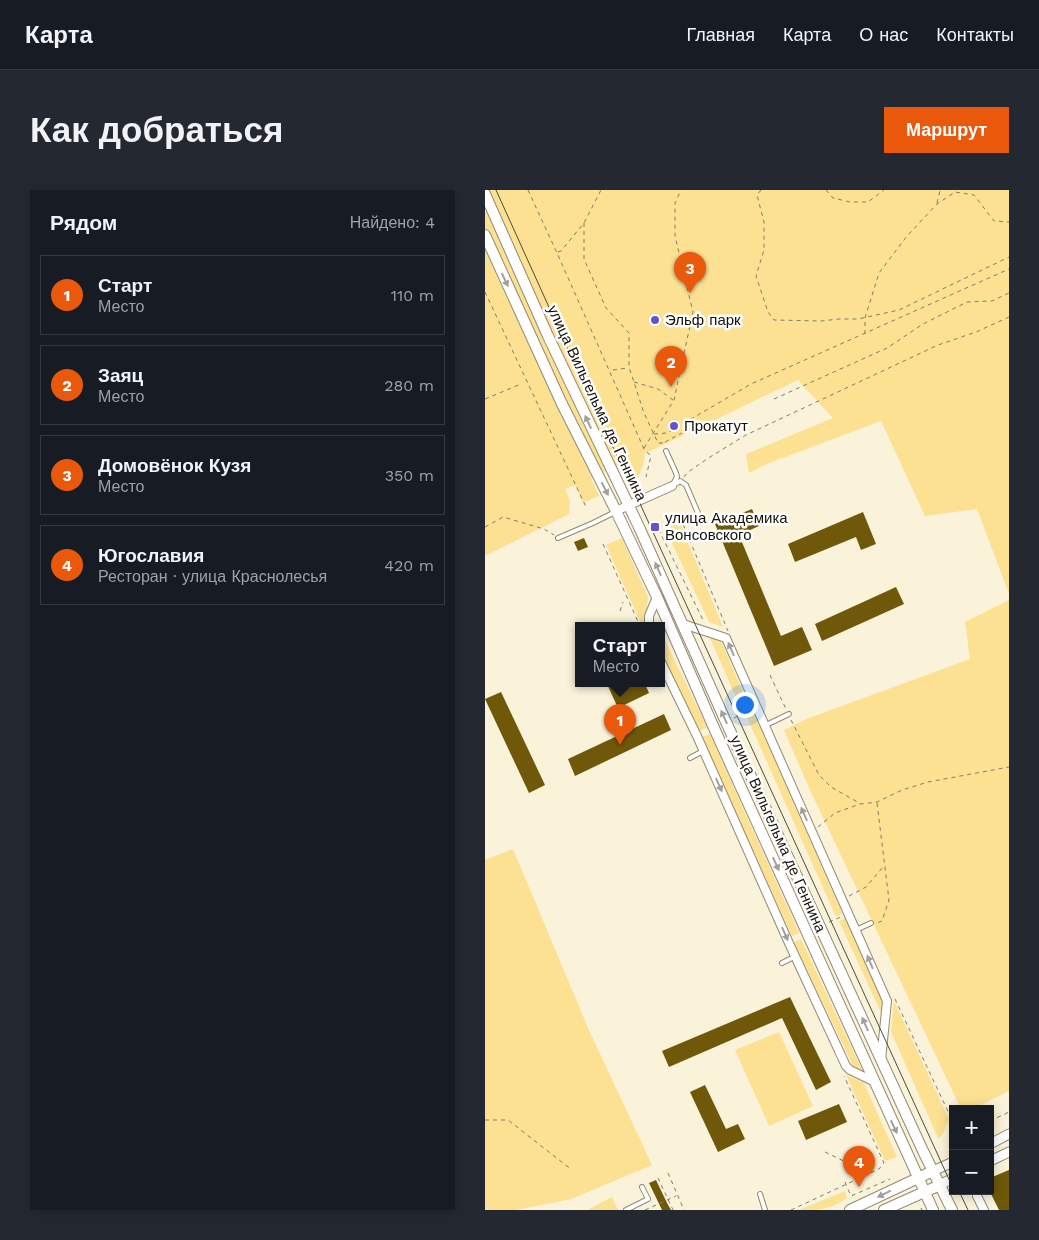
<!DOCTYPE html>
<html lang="ru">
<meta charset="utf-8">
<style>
:root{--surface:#171b24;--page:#242831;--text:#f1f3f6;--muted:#9ea1a6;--line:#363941;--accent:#ea580c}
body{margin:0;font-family:"Work Sans",sans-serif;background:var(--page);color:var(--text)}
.controls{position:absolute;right:15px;bottom:15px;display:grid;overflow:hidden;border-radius:0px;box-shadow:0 2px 12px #0003}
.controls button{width:45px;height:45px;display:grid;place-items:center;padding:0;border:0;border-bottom:1px solid var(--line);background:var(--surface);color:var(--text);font:25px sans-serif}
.you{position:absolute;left:259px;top:514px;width:18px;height:18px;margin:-12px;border:4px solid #fff;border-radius:50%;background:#1a73e8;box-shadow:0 0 0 8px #1a73e833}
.badge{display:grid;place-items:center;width:32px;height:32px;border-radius:50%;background:var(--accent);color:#fff;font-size:16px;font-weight:700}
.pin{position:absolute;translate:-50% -41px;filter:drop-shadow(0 1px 2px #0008)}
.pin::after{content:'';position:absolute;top:26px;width:18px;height:15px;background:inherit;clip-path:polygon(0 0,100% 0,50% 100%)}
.popup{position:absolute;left:90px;top:432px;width:90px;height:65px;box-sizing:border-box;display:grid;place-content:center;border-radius:0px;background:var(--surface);filter:drop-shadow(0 1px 4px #0005);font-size:16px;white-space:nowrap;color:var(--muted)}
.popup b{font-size:19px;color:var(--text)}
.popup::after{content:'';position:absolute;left:50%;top:100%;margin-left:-10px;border:10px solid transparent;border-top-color:var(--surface)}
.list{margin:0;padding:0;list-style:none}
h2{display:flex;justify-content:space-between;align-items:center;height:65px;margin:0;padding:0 20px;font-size:21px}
h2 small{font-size:16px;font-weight:400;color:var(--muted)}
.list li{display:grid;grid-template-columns:32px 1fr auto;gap:15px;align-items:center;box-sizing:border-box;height:80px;margin:0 10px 10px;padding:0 10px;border:1px solid var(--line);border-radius:0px}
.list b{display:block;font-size:19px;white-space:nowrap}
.list p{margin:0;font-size:16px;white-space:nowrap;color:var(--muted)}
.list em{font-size:16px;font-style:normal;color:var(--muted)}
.map{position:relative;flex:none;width:524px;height:1020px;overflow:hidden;border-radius:0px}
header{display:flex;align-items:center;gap:30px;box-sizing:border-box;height:70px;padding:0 25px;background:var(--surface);border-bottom:1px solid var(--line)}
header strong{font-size:24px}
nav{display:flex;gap:28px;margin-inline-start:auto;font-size:18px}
.intro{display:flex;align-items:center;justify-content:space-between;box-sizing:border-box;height:120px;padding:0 30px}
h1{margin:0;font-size:35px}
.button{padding:12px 22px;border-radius:0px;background:var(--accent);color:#fff;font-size:18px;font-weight:700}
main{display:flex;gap:30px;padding:0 30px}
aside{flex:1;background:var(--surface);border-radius:0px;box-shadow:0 2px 12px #0003}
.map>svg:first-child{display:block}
.green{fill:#fce193}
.building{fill:#6f5809}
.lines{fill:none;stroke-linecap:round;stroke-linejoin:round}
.service-casing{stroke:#918a73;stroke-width:6}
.minor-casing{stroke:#918a73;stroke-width:10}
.tertiary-casing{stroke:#918a73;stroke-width:11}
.secondary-casing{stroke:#918a73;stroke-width:12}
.path{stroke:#817c6b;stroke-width:1;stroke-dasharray:4 4;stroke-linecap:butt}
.service{stroke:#fff;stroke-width:4}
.minor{stroke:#fff;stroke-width:8}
.tertiary{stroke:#fff;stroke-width:9}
.secondary{stroke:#fff;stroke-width:10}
.tram{stroke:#4f4b3e;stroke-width:1}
.oneway{fill:#a1a09d}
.poi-dot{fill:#6653cc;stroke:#fff;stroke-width:2}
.labels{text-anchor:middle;stroke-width:5;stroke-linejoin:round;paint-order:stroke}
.poi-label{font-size:15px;fill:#151209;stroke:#fff;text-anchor:start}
.street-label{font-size:15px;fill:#151209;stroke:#fff}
</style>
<header>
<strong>Карта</strong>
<nav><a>Главная</a><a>Карта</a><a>О нас</a><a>Контакты</a></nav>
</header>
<div class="intro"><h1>Как добраться</h1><a class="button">Маршрут</a></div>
<main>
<aside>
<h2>Рядом<small>Найдено: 4</small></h2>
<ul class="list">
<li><span class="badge">1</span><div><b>Старт</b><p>Место</p></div><em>110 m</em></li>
<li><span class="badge">2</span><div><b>Заяц</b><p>Место</p></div><em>280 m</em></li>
<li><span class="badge">3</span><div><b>Домовёнок Кузя</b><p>Место</p></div><em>350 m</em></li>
<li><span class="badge">4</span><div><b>Югославия</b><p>Ресторан · улица Краснолесья</p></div><em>420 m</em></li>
</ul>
</aside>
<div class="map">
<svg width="524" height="1020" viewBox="0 0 524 1020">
<rect width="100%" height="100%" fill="#faf2d9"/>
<path class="green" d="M 0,0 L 524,0 L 524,404 L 492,319 L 440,326 L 396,231 L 284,273 L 264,283 L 261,264 L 348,228 L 313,190 L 159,264 L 160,268 L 153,289 L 144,271 L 106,288 L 114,306 L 98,313 L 90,295 L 80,299 L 85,311 L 84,324 L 0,366 Z
M 182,331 L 196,336 L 238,437 L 224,432 L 178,334 Z
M 137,348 L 163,407 L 160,436 L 157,436 L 121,355 Z
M 524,410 L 524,901 L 488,919 L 476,919 L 325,600 L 299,540 L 324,528 L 485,469 L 480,432 Z
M 176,442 L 222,537 L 215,541 L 176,461 Z
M 225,448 L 229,448 L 237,453 L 264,517 L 257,521 Z
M 269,523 L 357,723 L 351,727 L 262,527 Z
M 225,544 L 314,743 L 307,746 L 217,547 Z
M 28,659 L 103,838 L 167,975 L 86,1009 L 31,1020 L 0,1020 L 0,670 Z
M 361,728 L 398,808 L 398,827 L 354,731 Z
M 316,749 L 377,880 L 375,880 L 368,876 L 309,752 Z
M 409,811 L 464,929 L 457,946 L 453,948 L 406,842 Z
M 294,842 L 328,916 L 284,936 L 250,860 Z
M 361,885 L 379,893 L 412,967 L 400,971 Z
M 360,1001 L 362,1008 C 344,1020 337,1020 314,1020 Z
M 127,1007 L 133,1020 L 104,1020 L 104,1019 Z"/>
<path class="building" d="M 267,319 L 274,336 L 254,345 L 296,446 L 317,437 L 327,460 L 289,476 L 230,334 Z
M 378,322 L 391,354 L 376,360 L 371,347 L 310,372 L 303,354 Z
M 99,348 L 103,357 L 93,361 L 89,352 Z
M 411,397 L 419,414 L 337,451 L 330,434 Z
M 122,494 L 160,494 L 164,503 L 133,518 Z
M 16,502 L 60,595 L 44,603 L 0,509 Z
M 179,524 L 186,540 L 90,586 L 83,569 Z
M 305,807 L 346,892 L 331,900 L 297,828 L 184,877 L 177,861 Z
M 220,895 L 241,939 L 253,934 L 260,949 L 233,962 L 205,902 Z
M 354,914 L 362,932 L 321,950 L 313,931 Z
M 524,980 L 524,1020 L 514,1020 L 505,1002 L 505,988 Z
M 171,990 L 182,1013 L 186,1020 L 177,1020 L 164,993 Z"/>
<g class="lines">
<defs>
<path id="service" d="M 181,261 L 191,283 L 192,287 L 187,296
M 187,296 L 195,291 L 201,295 L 216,330
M 73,348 L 108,333 L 130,322
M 279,536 L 304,524
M 205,568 L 218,561
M 371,740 L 386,733
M 297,773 L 311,766
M 275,1004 L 280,1020
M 141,1020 L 163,1009 L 157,997"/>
<path id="minor" d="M 131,321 L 187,296
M 198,434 L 241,448 L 402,811 L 396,870
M 164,436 L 164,426 L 172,407
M 176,472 L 212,546 L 303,751 L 361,876 L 365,880 L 390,892
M 492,1006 L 499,1020"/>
<path id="tertiary" d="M 505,954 L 524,944
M 505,971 L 524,962
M 448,981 L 468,972
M 455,995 L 468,988"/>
<path id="secondary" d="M 0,4 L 63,146 L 154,337 L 241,532 L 438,961 L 467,1020
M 0,45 L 77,214 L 131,321 L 172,407 L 229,538 L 448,1020
M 365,1020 L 448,981
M 399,1020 L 455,995"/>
</defs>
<use href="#service" class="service-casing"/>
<use href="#minor" class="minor-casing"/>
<use href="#tertiary" class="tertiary-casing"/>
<use href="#secondary" class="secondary-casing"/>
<path class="path" d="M 43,0 L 72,63 L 159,259 L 166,266 L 161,287
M 276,0 L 272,5 L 279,32 L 279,60 L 271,86 L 283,122 L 289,130 L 336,131 L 354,129 L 373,129 L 414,120 L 524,67
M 341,0 L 348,8 L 365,12 L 383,12 L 399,0
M 452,13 L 455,0
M 99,33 L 99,69 L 121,118 L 144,143 L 144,177 L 159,223 L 173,253 L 178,253 L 179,255
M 73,62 L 76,61 L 99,33 L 116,0
M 0,102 L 101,317
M 380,144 L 380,128 L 394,83 L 422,46 L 452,14 L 470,2 L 489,5 L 509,31 L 524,32
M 128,180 L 143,178
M 149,192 L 173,199 L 188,210
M 0,209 L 36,194
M 289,209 L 402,158 L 438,134 L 482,112 L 507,111 L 524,103
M 169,244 L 182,243 L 266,194 L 524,79
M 180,252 L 197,243
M 159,258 L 189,210 L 208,122 L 190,46 L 190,13 L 196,0
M 199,287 L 203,282 L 225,267 L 261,245 L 453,155 L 491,142 L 524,127
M 178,325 L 180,328 L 197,332 L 243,441
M 170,332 L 219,432
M 0,337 L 18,327 L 59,339 L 69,345
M 118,354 L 155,436
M 135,421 L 138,412
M 285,485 L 301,519
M 249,528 L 264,521
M 306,530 L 334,585 L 346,597 L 376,614 L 392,612 L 417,600 L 443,592 L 524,577
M 392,613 L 404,710 L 397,731 L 392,733
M 333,637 L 350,623 L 375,614
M 364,706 L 381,697 L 398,677
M 344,732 L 356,727
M 410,809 L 468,932
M 0,930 L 23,930 L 87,980
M 505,931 L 524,922
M 340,962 L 367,975 L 372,986
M 183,983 L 199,1020
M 173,988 L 188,1020
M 360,992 L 366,1006 L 405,989
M 436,1018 L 437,1020
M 160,1020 L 191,1006
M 306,1020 L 394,979 L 399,973 L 359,886"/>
<use href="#service" class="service"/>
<use href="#minor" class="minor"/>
<use href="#tertiary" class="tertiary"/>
<use href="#secondary" class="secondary"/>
<path class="tram" d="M 11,0 L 120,241 L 146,294 L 468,998
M 474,1001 L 483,1020"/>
</g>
<defs><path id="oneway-solid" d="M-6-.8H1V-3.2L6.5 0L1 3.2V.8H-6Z" transform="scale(1.25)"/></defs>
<g class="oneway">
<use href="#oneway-solid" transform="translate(20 90) rotate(65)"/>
<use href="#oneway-solid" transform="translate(103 232) rotate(-115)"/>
<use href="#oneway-solid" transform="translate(120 299) rotate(63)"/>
<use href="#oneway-solid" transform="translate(173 379) rotate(-114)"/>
<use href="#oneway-solid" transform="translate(246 459) rotate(-113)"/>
<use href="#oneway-solid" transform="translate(239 527) rotate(-114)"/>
<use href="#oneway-solid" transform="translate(234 595) rotate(66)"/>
<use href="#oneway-solid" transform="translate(319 624) rotate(-114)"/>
<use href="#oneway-solid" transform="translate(291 674) rotate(66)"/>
<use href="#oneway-solid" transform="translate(300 744) rotate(66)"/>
<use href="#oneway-solid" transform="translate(385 772) rotate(-113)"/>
<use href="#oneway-solid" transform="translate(380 834) rotate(-114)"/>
<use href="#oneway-solid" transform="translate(409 937) rotate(65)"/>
<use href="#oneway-solid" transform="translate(399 1004) rotate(154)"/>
</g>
<g class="poi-dot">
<circle cx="170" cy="130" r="5"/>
<circle cx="189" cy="236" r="5"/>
<rect x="165" y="332" width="10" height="10" rx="2.5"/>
</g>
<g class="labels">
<g class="poi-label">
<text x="180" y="135">Эльф парк</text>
<text x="199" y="241">Прокатут</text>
<text x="180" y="333">улица Академика<tspan x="180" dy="17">Вонсовского</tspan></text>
</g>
<g class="street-label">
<text transform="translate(112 213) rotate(65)" y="5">улица Вильгельма де Геннина</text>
<text transform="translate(293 644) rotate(66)" y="5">улица Вильгельма де Геннина</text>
</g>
</g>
</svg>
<div class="controls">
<button>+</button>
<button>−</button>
</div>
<div class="you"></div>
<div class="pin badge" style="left:135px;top:555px">1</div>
<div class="popup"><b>Старт</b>Место</div>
<div class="pin badge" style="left:186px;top:197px">2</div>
<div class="pin badge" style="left:205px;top:103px">3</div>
<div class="pin badge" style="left:374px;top:997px">4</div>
</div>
</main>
